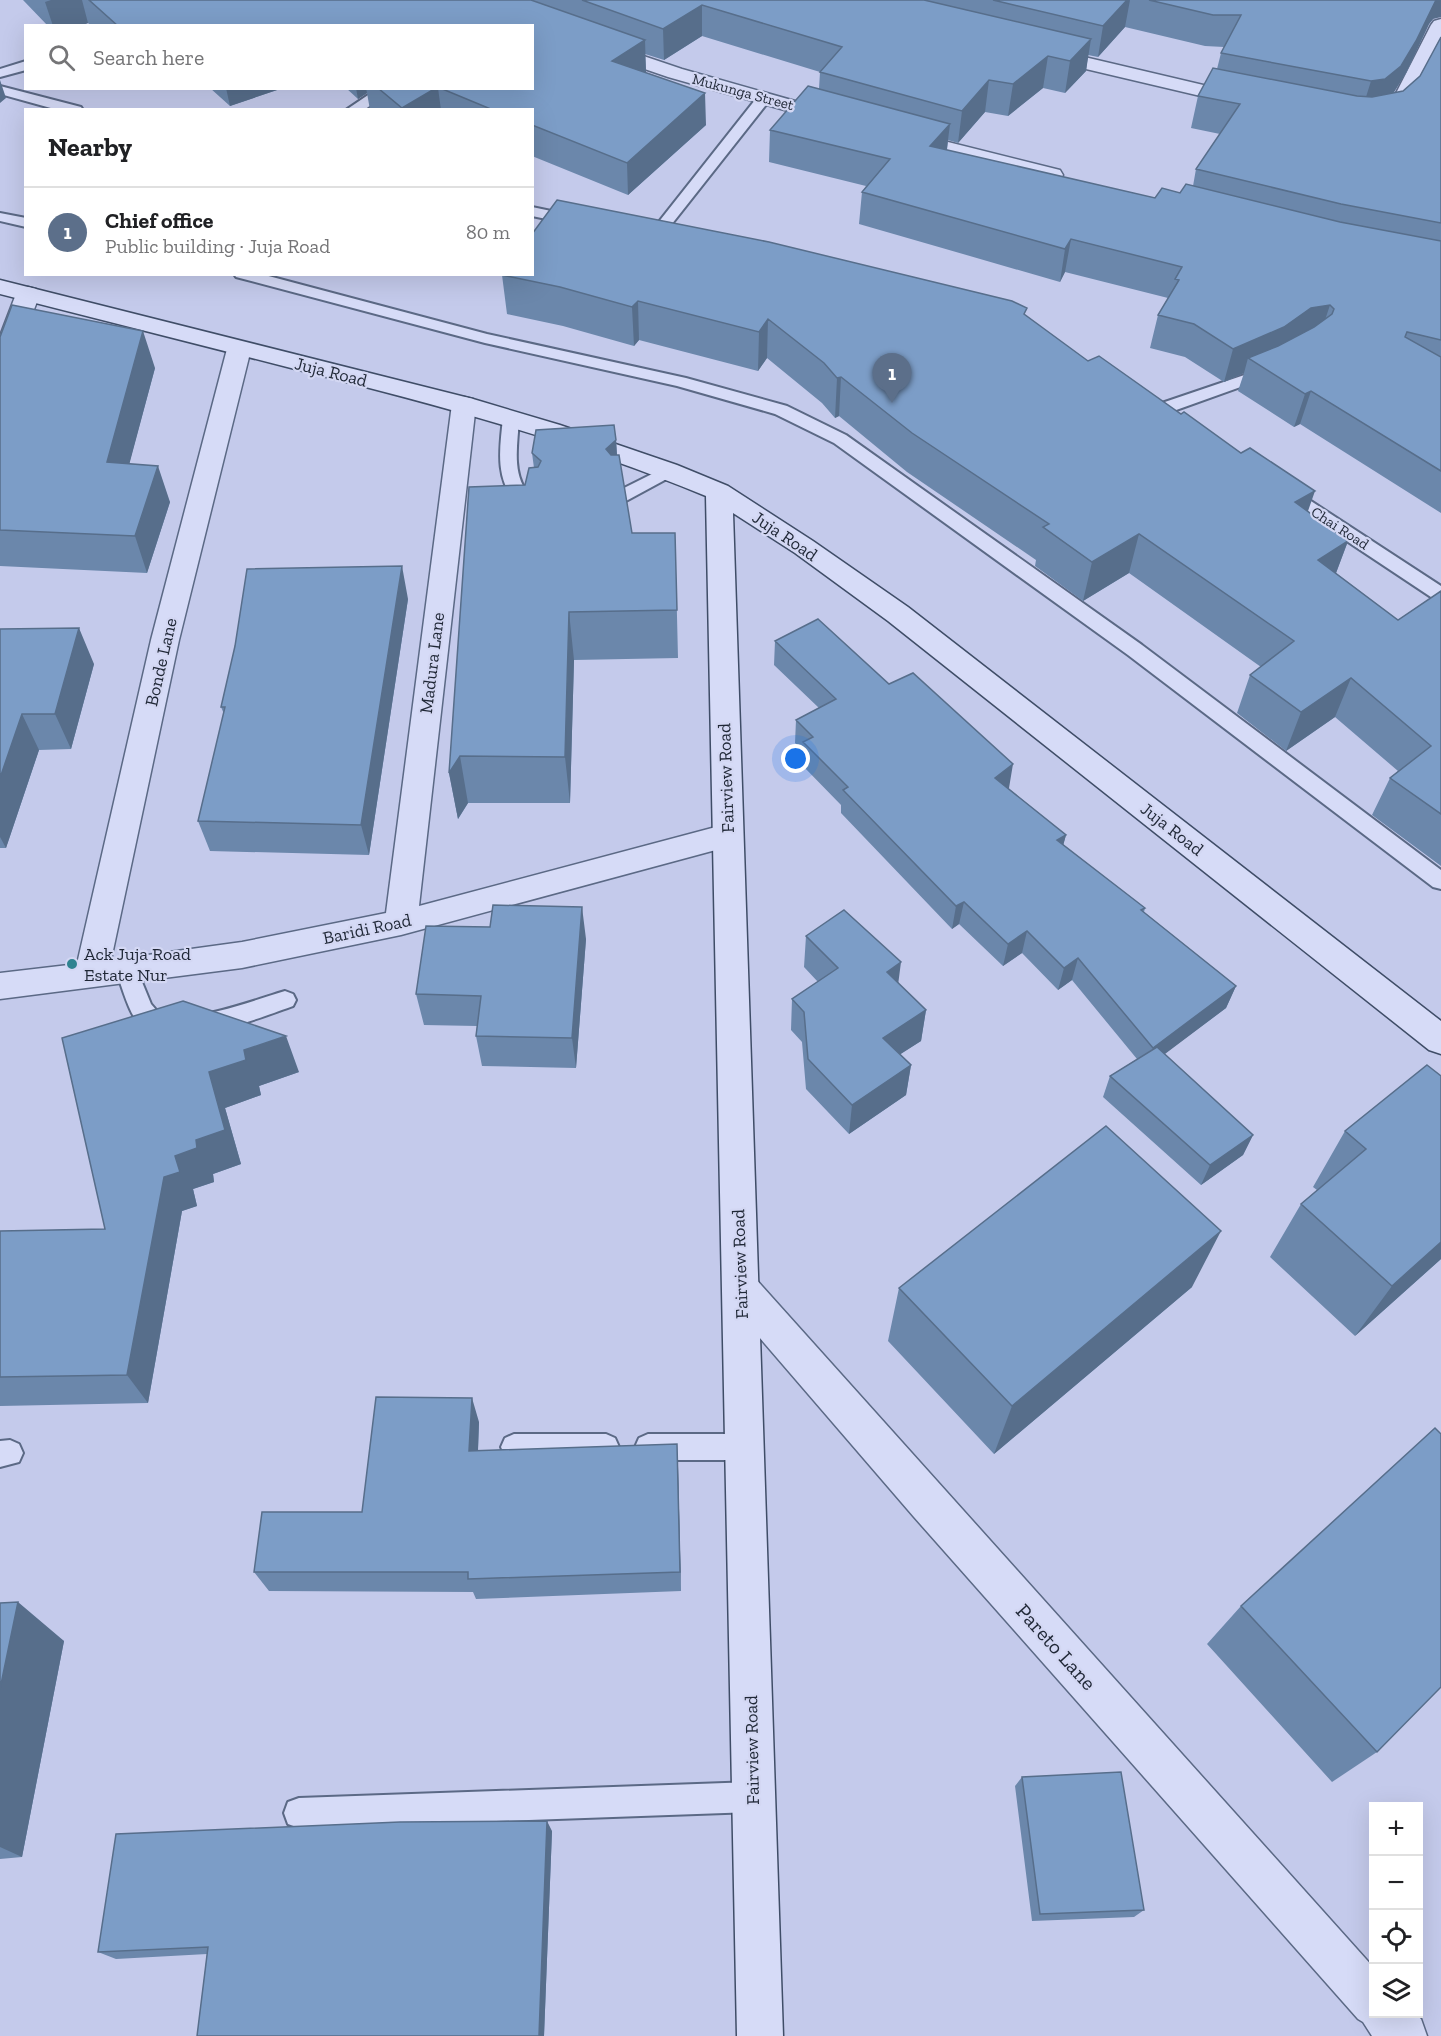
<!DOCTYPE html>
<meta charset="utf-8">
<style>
:root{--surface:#fff;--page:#f6f6f6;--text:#202124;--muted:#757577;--line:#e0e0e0;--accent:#2f8390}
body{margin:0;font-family:"Zilla Slab",serif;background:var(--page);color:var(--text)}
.controls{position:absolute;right:18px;bottom:18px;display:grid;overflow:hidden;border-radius:0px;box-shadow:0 6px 24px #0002}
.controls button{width:54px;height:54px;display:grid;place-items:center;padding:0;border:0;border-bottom:2px solid var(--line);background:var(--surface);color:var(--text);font:30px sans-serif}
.you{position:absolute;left:796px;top:759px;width:21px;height:21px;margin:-15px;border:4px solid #fff;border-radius:50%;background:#1a73e8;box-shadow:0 0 0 9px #1a73e833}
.badge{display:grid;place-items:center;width:39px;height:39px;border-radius:50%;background:var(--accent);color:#fff;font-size:20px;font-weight:700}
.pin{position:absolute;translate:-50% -50px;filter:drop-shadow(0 2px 3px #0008)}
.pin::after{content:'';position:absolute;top:32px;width:21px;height:18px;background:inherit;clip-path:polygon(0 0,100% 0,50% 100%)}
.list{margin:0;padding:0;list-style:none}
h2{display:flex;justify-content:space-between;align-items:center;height:78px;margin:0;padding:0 24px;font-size:26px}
h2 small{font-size:20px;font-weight:400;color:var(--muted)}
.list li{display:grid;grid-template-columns:39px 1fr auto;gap:18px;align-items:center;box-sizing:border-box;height:90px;padding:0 24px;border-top:2px solid var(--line)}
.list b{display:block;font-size:22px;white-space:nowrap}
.list p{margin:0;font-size:20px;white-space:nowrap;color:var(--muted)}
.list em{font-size:20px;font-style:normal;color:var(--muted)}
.icon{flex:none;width:33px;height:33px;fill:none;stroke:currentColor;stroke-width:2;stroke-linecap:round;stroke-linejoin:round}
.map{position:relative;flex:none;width:1441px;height:2036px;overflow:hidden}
.search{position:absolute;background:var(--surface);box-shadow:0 6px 24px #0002;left:24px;top:24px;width:510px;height:66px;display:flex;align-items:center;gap:15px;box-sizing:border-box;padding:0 21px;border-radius:0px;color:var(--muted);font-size:22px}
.panel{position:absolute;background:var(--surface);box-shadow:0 6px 24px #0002;left:24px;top:108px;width:510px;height:168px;border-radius:0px}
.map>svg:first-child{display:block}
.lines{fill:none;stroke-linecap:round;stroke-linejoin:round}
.lane-casing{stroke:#5b6985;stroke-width:4}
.street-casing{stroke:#5b6985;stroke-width:3}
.secondary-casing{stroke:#3f4d67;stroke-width:3}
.lane{fill:#d6dbf7;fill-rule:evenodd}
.street{fill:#d6dbf7;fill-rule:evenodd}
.secondary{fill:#d6dbf7;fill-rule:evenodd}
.wall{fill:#6b87ab;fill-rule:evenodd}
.shaded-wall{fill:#576e8b}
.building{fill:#7c9dc7;stroke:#576e8b;stroke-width:1.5}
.poi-dot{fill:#2f8390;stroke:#d3d7f3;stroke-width:2}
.labels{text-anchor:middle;stroke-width:4.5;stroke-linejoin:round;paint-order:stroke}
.far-street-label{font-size:15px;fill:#1f2736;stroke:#d3d7f3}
.street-label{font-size:18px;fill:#1f2736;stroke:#d3d7f3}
.poi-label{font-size:18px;fill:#1f2736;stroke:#d3d7f3;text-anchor:start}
.near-street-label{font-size:21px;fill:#1f2736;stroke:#d3d7f3}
</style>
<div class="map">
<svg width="1441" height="2036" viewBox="0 0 1441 2036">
<rect width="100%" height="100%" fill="#c4caeb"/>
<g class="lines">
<defs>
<path id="lane" d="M 26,61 L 26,70 L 0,77 L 0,69 Z
M 0,86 L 81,107 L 83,110 L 58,110 L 0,94 Z
M 377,89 L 387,89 L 389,92 L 364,110 L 346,110 Z
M 764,94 L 771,98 L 769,101 L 660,239 L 650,239 L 647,236 L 650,233 L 759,95 Z
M 532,207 L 580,217 L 583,220 L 575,225 L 532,216 Z
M 0,213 L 26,218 L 26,227 L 0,221 Z
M 234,274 L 261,274 L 487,334 L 686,378 L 787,406 L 846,435 L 1142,645 L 1441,870 L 1441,889 L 1433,887 L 1128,655 L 834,443 L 775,414 L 677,386 L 485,343 L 236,277 Z
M 1268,367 L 1276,372 L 1274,375 L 1165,414 L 1153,414 L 1151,410 L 1153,406 Z
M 511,413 L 517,414 L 519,418 C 518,441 512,469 525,489 C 529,496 536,500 541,507 L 538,511 C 529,514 524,510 518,504 C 494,480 500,448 503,418 L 505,414 Z
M 668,466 L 674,467 L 677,471 L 674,475 L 626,501 L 614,501 L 611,497 L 614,493 Z
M 1285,486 L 1291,488 L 1441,586 L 1441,601 L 1434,599 L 1279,496 L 1276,492 L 1279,488 Z
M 127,962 L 135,965 L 151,1004 L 164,1019 C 206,1018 246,1003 285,991 L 293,994 L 296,1000 L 293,1006 C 262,1017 172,1053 144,1030 C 129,1016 123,989 116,971 L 119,965 Z
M 514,1434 L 606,1434 L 615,1438 L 619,1447 L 615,1456 L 606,1460 L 514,1460 L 505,1456 L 501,1447 L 505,1438 Z
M 648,1434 L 746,1434 L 755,1438 L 759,1447 L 755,1456 L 746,1460 L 648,1460 L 639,1456 L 635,1447 L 639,1438 Z
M 10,1440 L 19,1444 L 23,1453 L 19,1462 L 0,1467 L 0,1441 Z
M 753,1782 L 764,1786 L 768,1797 L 764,1808 L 753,1812 L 299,1828 L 288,1824 L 284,1813 L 288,1802 L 299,1798 Z"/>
<path id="street" d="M 1441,19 L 1441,44 L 1409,106 L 1390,122 L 1383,124 L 1376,122 L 1373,118 L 1391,103 L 1431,25 L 1434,21 Z
M 605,43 L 682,69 L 841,114 L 844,118 L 841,122 L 834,124 L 668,77 L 598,53 L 595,49 L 598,45 Z
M 1042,47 L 1250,96 L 1253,100 L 1250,104 L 1243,106 L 1035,57 L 1032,53 L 1035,49 Z
M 904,131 L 1060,170 L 1063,175 L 1060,180 L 1052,181 L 897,141 L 894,137 L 897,133 Z
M 28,287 L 36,289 L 40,294 L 12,366 L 8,371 L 0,373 L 0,336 L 16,294 L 20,289 Z
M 239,342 L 247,344 L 251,349 L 179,640 L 111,960 L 242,942 L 386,913 L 452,404 L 455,399 L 464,397 L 473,399 L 476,404 L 419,906 L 727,824 L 738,828 L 742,836 L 738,844 L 401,935 L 242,968 L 0,999 L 0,973 L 77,964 L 151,640 L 227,349 L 231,344 Z
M 741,1272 L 754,1277 L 1374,1968 L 1374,2014 L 1415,2014 L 1421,2019 L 1427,2036 L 1372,2036 L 1363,2022 L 1358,2019 L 914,1517 L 728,1301 L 723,1289 L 728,1277 Z"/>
<path id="secondary" d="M 0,280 L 473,399 L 560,425 L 677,465 L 728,486 L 813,541 L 908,607 L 1441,1021 L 1441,1054 L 1429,1050 L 888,621 L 795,553 L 733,513 L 783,2036 L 737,2036 L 706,496 C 573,441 435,404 295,369 C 197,344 98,319 0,294 Z"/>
</defs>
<use href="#lane" class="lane-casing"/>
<use href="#street" class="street-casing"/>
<use href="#secondary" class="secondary-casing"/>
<use href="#lane" class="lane"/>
<use href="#street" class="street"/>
<use href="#secondary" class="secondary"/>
</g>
<path class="wall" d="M 23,0 L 1441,0 L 1433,19 L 1429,24 L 1406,73 L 1393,93 L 1403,91 L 1420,76 L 1441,37 L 1441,513 L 1300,424 L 1294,427 L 1238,391 L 1244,373 L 1224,382 L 1185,357 L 1150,348 L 1158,315 L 1168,298 L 1065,272 L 1060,282 L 859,224 L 862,192 L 866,186 L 769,162 L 770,130 L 819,89 L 820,72 L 702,36 L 664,60 L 645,54 L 646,72 L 645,72 L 706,125 L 628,195 L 532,156 L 532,110 L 370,110 L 367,93 L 358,99 L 346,88 L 532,88 L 532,26 L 91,26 L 88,23 L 80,26 L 48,26 ZM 1125,27 L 1205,46 L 1224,47 L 1221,53 L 1217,69 L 1198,96 L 1191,128 L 1220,134 L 1196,169 L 1193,186 L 1180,193 L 1155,198 L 947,150 L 948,140 L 958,143 L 985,112 L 1008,116 L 1043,88 L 1065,93 L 1086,71 L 1088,55 L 1098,57 Z
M 210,88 L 283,88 L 230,106 Z
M 502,275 L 1026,316 L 1088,361 L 1308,512 L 1348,541 L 1336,573 L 1398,620 L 1441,591 L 1441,866 L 1372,815 L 1390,778 L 1398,771 L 1335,717 L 1286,751 L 1237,713 L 1250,675 L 1261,667 L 1129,573 L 1083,601 L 1035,566 L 1036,560 L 907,472 L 839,416 L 835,418 L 822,403 L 767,358 L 758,371 L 639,340 L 634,346 L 563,326 L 507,314 Z
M 0,337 L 155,368 L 129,464 L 170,502 L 147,573 L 0,566 Z
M 616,440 L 617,455 L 632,533 L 675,533 L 678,658 L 574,660 L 570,803 L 468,803 L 458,819 L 449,773 L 525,485 L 534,468 L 532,453 Z
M 408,599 L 369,855 L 210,851 L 198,821 L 224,714 L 221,707 Z
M 0,629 L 94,664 L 71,749 L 39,750 L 6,848 L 0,848 Z
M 775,641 L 889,684 L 1009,788 L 1008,788 L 1066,835 L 1063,845 L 1145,908 L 1144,912 L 1236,986 L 1226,1008 L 1164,1054 L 1253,1135 L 1243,1155 L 1201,1185 L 1103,1097 L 1110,1076 L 1137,1059 L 1072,980 L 1058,990 L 1022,953 L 1003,966 L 959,924 L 952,929 L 841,813 L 841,805 L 802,765 L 803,751 L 795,743 L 796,720 L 819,708 L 774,665 Z
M 806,936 L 898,983 L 926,1010 L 921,1041 L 900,1054 L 911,1065 L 906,1095 L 849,1134 L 806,1089 L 802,1042 L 791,1030 L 792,999 L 818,982 L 804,967 Z
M 586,939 L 576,1068 L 482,1066 L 476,1036 L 477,1026 L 424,1025 L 416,994 Z
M 62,1038 L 299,1072 L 259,1086 L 261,1095 L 225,1108 L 241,1164 L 213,1174 L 214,1182 L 193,1189 L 197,1206 L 182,1211 L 148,1403 L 0,1406 L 0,1231 L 105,1229 Z
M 1441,1076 L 1441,1259 L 1355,1336 L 1270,1257 L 1301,1204 L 1317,1190 L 1313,1187 L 1345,1131 Z
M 1192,1287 L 994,1454 L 888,1341 L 899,1288 Z
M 479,1422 L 478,1451 L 678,1467 L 681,1591 L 476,1599 L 473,1592 L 269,1591 L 254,1572 L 362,1512 Z
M 0,1603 L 64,1641 L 22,1857 L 0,1859 Z
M 1241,1606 L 1377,1752 L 1332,1782 L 1207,1644 Z
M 1022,1777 L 1144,1910 L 1134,1917 L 1032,1921 L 1015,1786 Z
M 552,1831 L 544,2036 L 197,2036 L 207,1954 L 116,1959 L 98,1952 Z"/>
<path class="shaded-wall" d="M 51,0 L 82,0 L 88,23 L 80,26 L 53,26 L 45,2 Z
M 1127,0 L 1130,0 L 1125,27 L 1098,57 L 1103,26 Z
M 1436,0 L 1441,0 L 1441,17 L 1433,19 L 1429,24 L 1406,73 L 1391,97 L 1361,113 L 1371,81 Z
M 702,5 L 702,36 L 664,60 L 663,29 Z
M 1091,39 L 1086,71 L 1065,93 L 1070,61 Z
M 645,40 L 646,72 L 613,92 L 612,61 Z
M 1048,56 L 1043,88 L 1008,116 L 1013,84 Z
M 0,80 L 6,98 L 0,103 Z
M 989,80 L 985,112 L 958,143 L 962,111 Z
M 226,88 L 283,88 L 230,106 Z
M 356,88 L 366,88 L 367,93 L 358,99 Z
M 436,88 L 438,88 L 441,110 L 402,110 L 402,108 Z
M 705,93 L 706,125 L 628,195 L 627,163 Z
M 950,124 L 946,156 L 930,146 Z
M 1071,239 L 1065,272 L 1060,282 L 1065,249 Z
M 638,301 L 639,340 L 634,346 L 632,307 Z
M 1330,305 L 1319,338 L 1248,358 L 1244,373 L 1224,382 L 1233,349 L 1311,308 Z
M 768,319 L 767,358 L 758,371 L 759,332 Z
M 143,331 L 155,368 L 120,499 L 107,462 Z
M 841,377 L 839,416 L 835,418 L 837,378 Z
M 1311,391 L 1300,424 L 1294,427 L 1305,394 Z
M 616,440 L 619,488 L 606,449 Z
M 158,466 L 170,502 L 147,573 L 135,536 Z
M 1315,491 L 1301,531 L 1295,502 Z
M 1139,534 L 1129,573 L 1083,601 L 1092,562 Z
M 1348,541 L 1333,581 L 1318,560 Z
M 402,566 L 408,599 L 369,855 L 361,825 Z
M 569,612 L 574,660 L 570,803 L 565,757 Z
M 79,628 L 94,664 L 71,749 L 55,714 Z
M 1351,678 L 1335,717 L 1286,751 L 1301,712 Z
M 22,714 L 39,750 L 6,848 L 0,837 L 0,778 Z
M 460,756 L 468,803 L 458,819 L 449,773 Z
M 1013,764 L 1009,788 L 990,801 L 995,778 Z
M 1066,835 L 1060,857 L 1057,840 Z
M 964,902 L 959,924 L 952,929 L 956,906 Z
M 582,907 L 586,939 L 576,1068 L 572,1038 Z
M 1027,931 L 1022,953 L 1003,966 L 1008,944 Z
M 1078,958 L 1072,980 L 1058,990 L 1064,968 Z
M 901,962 L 897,993 L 887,972 Z
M 1236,986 L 1226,1008 L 1145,1069 L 1153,1048 Z
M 926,1010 L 921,1041 L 879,1068 L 883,1038 Z
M 286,1036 L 299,1072 L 259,1086 L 261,1095 L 225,1108 L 241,1164 L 213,1174 L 214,1182 L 193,1189 L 197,1206 L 182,1211 L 148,1403 L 127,1375 L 164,1177 L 175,1156 L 196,1140 L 209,1072 L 244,1050 Z
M 911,1065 L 906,1095 L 849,1134 L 852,1105 Z
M 1253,1135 L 1243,1155 L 1201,1185 L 1210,1165 Z
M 1221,1231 L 1192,1287 L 994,1454 L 1012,1406 Z
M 1441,1242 L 1441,1259 L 1355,1336 L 1392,1286 Z
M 472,1398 L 479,1422 L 477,1474 L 469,1451 Z
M 677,1444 L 678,1467 L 681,1591 L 680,1572 Z
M 18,1602 L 64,1641 L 22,1857 L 0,1847 L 0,1689 Z
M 547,1821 L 552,1831 L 544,2036 L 539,2036 Z"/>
<path class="building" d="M 89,0 L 531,0 L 645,40 L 612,61 L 705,93 L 627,163 L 532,125 L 532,110 L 493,110 L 440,88 L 532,88 L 532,26 L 118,26 Z
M 582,0 L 924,0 L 1091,39 L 1070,61 L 1048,56 L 1013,84 L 989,80 L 962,111 L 820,72 L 842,47 L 702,5 L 663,29 Z
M 993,0 L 1127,0 L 1103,26 Z
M 1149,0 L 1436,0 L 1416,41 L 1401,66 L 1385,79 L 1371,81 L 1221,53 L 1241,15 L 1213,15 Z
M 1441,37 L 1441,223 L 1341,204 L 1196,169 L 1240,104 L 1198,96 L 1213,68 L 1357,96 L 1372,97 L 1403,91 L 1420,76 Z
M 808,86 L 950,124 L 930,146 L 1155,198 L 1162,188 L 1180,193 L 1186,184 L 1340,222 L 1441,241 L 1441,340 L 1407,332 L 1405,337 L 1441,357 L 1441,471 L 1311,391 L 1305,394 L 1248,358 L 1278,346 L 1314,327 L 1332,314 L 1334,309 L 1330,305 L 1311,308 L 1284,327 L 1233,349 L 1194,324 L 1158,315 L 1179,280 L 1175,279 L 1182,267 L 1071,239 L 1065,249 L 862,192 L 890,159 L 770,130 Z
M 378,88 L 436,88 L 402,108 Z
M 557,200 L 769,242 L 1012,301 L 1027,308 L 1024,314 L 1088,361 L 1099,356 L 1181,414 L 1184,412 L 1241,453 L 1250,448 L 1315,491 L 1295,502 L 1348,541 L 1318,560 L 1398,620 L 1441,591 L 1441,814 L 1390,778 L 1431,746 L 1351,678 L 1301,712 L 1250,675 L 1294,641 L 1139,534 L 1092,562 L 1043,527 L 1049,524 L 912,433 L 841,377 L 837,378 L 824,363 L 768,319 L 759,332 L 638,301 L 632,307 L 560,287 L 502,275 L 532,274 L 532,234 Z
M 12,305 L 143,331 L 107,462 L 158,466 L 135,536 L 0,530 L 0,337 Z
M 614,425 L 616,440 L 606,449 L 611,455 L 619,455 L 632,533 L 675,533 L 677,610 L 569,612 L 565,757 L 460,756 L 449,773 L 469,487 L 525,485 L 529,468 L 538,467 L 541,461 L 532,453 L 536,430 Z
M 402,566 L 361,825 L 198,821 L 225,707 L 221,707 L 235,646 L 247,569 Z
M 818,619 L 889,684 L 913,673 L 1013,764 L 995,778 L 1066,835 L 1057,840 L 1145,908 L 1141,910 L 1236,986 L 1153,1048 L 1078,958 L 1064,968 L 1027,931 L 1008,944 L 964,902 L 956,906 L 843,790 L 848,787 L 803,742 L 813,737 L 796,720 L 836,699 L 775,641 Z
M 79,628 L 55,714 L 22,714 L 0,778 L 0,629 Z
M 493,905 L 582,907 L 572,1038 L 476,1036 L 481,996 L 416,994 L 426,926 L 490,927 Z
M 844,910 L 901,962 L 887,972 L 926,1010 L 883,1038 L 911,1065 L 852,1105 L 808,1059 L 804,1012 L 792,999 L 838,968 L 806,936 Z
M 183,1001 L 286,1036 L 244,1050 L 246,1060 L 209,1072 L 225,1130 L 196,1140 L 197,1148 L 175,1156 L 180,1172 L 164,1177 L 127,1375 L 0,1377 L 0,1231 L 105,1229 L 62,1038 Z
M 1157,1047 L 1253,1135 L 1210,1165 L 1110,1076 Z
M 1427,1065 L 1441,1076 L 1441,1242 L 1392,1286 L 1301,1204 L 1366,1149 L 1345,1131 Z
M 1106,1126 L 1221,1231 L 1012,1406 L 899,1288 Z
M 376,1397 L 472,1398 L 469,1451 L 677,1444 L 680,1572 L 468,1579 L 468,1572 L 254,1572 L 262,1512 L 362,1512 Z
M 1435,1428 L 1441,1434 L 1441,1687 L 1377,1752 L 1241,1606 Z
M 18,1602 L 0,1689 L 0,1603 Z
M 1121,1772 L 1144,1910 L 1040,1914 L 1022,1777 Z
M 547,1821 L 539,2036 L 197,2036 L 208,1947 L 98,1952 L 116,1834 L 400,1822 Z"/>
<circle class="poi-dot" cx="72" cy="964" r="6"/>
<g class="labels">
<g class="far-street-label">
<text transform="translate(743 92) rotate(15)" y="5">Mukunga Street</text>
<text transform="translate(1340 528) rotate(33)" y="5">Chai Road</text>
</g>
<g class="street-label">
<text transform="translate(331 372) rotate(14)" y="6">Juja Road</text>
<text transform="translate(785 536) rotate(34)" y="6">Juja Road</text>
<text transform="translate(161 662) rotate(-77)" y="6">Bonde Lane</text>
<text transform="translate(432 663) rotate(-83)" y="6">Madura Lane</text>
<text transform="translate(726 778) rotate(-92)" y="6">Fairview Road</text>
<text transform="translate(1172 829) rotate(38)" y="6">Juja Road</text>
<text transform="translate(367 929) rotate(-12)" y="6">Baridi Road</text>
<text transform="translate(740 1264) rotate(-92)" y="6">Fairview Road</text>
<text transform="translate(752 1750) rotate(-91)" y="6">Fairview Road</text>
</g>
<g class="poi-label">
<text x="84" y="960">Ack Juja Road<tspan x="84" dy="21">Estate Nur</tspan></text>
</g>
<g class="near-street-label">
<text transform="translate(1056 1647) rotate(48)" y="7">Pareto Lane</text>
</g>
</g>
</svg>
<div class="controls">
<button>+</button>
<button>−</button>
<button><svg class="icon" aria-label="locate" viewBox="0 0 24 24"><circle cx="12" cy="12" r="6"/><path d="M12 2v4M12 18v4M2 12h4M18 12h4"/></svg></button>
<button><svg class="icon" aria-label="layers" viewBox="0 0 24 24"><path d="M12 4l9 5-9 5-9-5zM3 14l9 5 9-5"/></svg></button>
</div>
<div class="you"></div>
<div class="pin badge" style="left:892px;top:403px;background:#5c6f8a">1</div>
<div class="search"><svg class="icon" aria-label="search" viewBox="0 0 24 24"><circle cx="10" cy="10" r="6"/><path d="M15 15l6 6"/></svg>Search here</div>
<section class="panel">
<h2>Nearby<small></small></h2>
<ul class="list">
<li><span class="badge" style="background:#5c6f8a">1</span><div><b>Chief office</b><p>Public building · Juja Road</p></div><em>80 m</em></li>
</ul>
</section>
</div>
